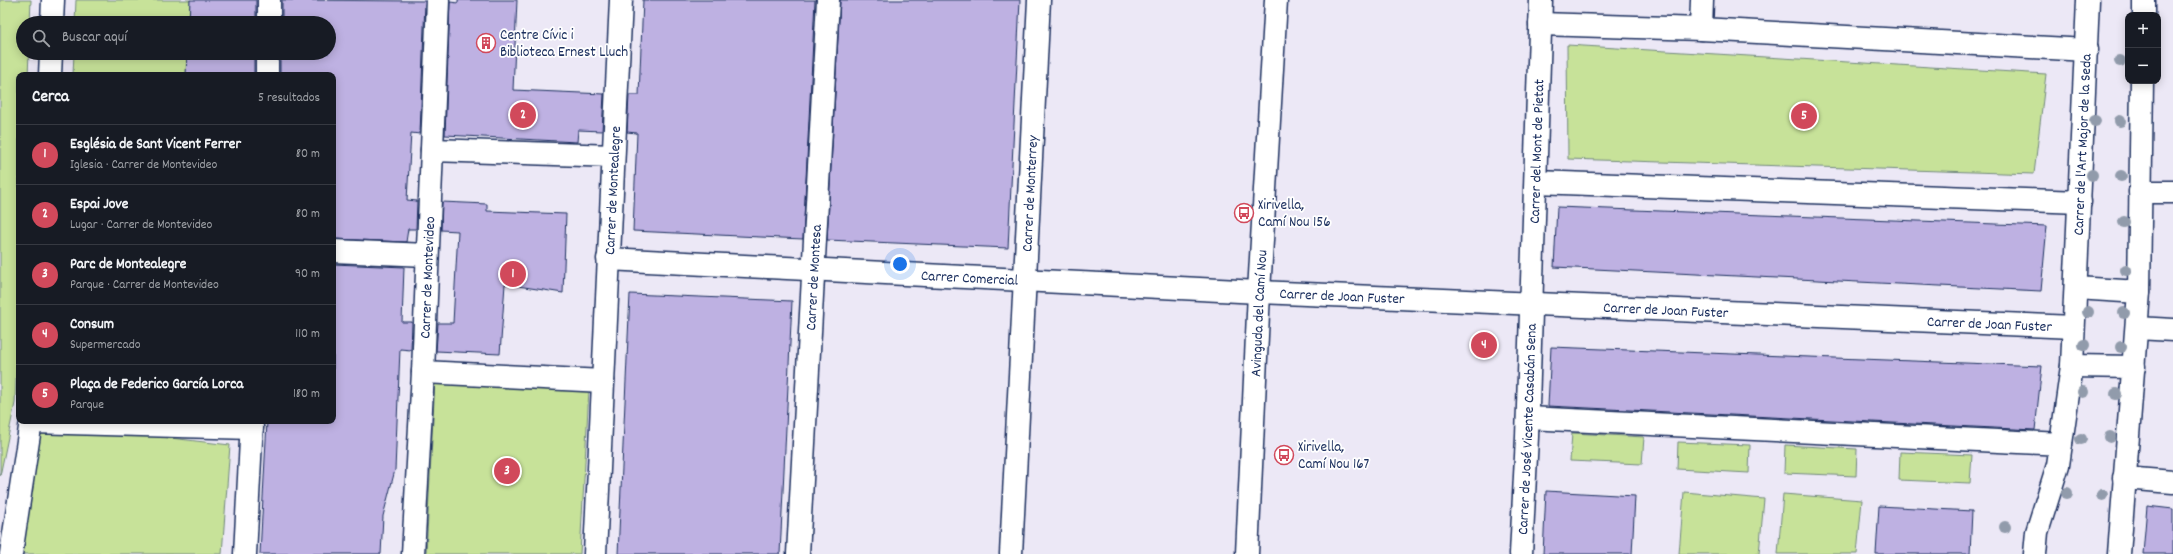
<!DOCTYPE html>
<html lang="es">
<meta charset="utf-8">
<style>
:root{--surface:#171b24;--page:#242831;--text:#f1f3f6;--muted:#9ea1a6;--line:#363941;--accent:#d1495b}
body{margin:0;font-family:Dekko,sans-serif;background:var(--page);color:var(--text)}
.controls{position:absolute;right:12px;top:12px;display:grid;overflow:hidden;border-radius:8px;box-shadow:0 2px 10px #0003}
.controls button{width:36px;height:36px;display:grid;place-items:center;padding:0;border:0;border-bottom:1px solid var(--line);background:var(--surface);color:var(--text);font:20px sans-serif}
.you{position:absolute;left:900px;top:264px;width:14px;height:14px;margin:-10px;border:3px solid #fff;border-radius:50%;background:#1a73e8;box-shadow:0 0 0 6px #1a73e833}
.badge{display:grid;place-items:center;width:26px;height:26px;border-radius:50%;background:var(--accent);color:#fff;font-size:13px;font-weight:700}
.pin{position:absolute;translate:-50% -50%;border:2px solid #fff;box-shadow:0 1px 4px #0006}
.list{margin:0;padding:0;list-style:none}
h2{display:flex;justify-content:space-between;align-items:center;height:52px;margin:0;padding:0 16px;font-size:17px}
h2 small{font-size:13px;font-weight:400;color:var(--muted)}
.list li{display:grid;grid-template-columns:26px 1fr auto;gap:12px;align-items:center;box-sizing:border-box;height:60px;padding:0 16px;border-top:1px solid var(--line)}
.list b{display:block;font-size:15px;white-space:nowrap}
.list p{margin:0;font-size:13px;white-space:nowrap;color:var(--muted)}
.list em{font-size:13px;font-style:normal;color:var(--muted)}
.icon{flex:none;width:22px;height:22px;fill:none;stroke:currentColor;stroke-width:2;stroke-linecap:round;stroke-linejoin:round}
.map{position:relative;flex:none;width:2173px;height:554px;overflow:hidden}
.search{position:absolute;background:var(--surface);box-shadow:0 2px 10px #0003;left:16px;top:16px;width:320px;height:44px;display:flex;align-items:center;gap:10px;box-sizing:border-box;padding:0 14px;border-radius:22px;color:var(--muted);font-size:15px}
.panel{position:absolute;background:var(--surface);box-shadow:0 2px 10px #0003;left:16px;top:72px;width:320px;height:352px;border-radius:8px}
.map>svg:first-child{display:block}
.green{fill:#c7e299;stroke:#71887c}
.building{fill:#beb1e2;stroke:#1b2f5e}
.lines{fill:none;stroke-linecap:round;stroke-linejoin:round}
.street-casing{stroke:#1b2f5e;stroke-width:25}
.secondary-casing{stroke:#1b2f5e;stroke-width:25}
.street{stroke:#fff;stroke-width:22}
.secondary{stroke:#fff;stroke-width:22}
.tree{fill:#919bab}
.labels{text-anchor:middle;stroke-width:3.5;stroke-linejoin:round;paint-order:stroke}
.poi-label{font-size:15px;fill:#1b2f5e;stroke:#fff;text-anchor:start}
.street-label{font-size:15px;fill:#1b2f5e;stroke:#fff}
</style>
<div class="map">
<svg width="2173" height="554" viewBox="0 0 2173 554">
<rect width="100%" height="100%" fill="#ece8f6"/>
<filter id="ink" filterUnits="userSpaceOnUse"><feTurbulence type="fractalNoise" baseFrequency=".025" numOctaves="2"/><feDisplacementMap in="SourceGraphic" scale="8" xChannelSelector="R" yChannelSelector="G"/><feConvolveMatrix kernelMatrix="1 2 1 2 8 2 1 2 1" color-interpolation-filters="sRGB"/></filter>
<g filter="url(#ink)">
<path class="green" d="M 0,0 L 31,0 L 30,23 L 23,23 L 23,53 L 29,53 L 28,75 L 19,75 L 19,299 L 15,403 L 0,476 Z
M 76,0 L 190,0 L 189,23 L 75,23 Z
M 1567,45 L 2046,74 L 2034,174 L 1568,159 Z
M 74,53 L 187,53 L 187,75 L 73,75 Z
M 435,381 L 589,389 L 580,554 L 426,554 Z
M 34,422 L 230,445 L 222,554 L 18,554 Z
M 1572,433 L 1644,437 L 1642,464 L 1570,461 Z
M 1678,442 L 1750,445 L 1749,473 L 1677,469 Z
M 1785,445 L 1857,449 L 1856,476 L 1784,473 Z
M 1900,452 L 1972,455 L 1970,483 L 1899,480 Z
M 1684,492 L 1764,499 L 1759,554 L 1679,554 Z
M 1783,494 L 1862,500 L 1857,554 L 1778,554 Z"/>
<path class="building" d="M 190,0 L 256,0 L 256,23 L 189,23 Z
M 282,0 L 425,1 L 420,134 L 411,133 L 407,200 L 417,201 L 416,229 L 408,229 L 406,242 L 333,239 L 333,75 L 280,75 L 280,53 L 329,53 L 329,23 L 282,23 Z
M 458,0 L 517,0 L 513,90 L 604,94 L 602,131 L 578,130 L 577,142 L 445,135 L 450,2 L 458,3 Z
M 643,0 L 815,0 L 803,239 L 633,231 L 637,133 L 627,132 L 629,95 L 639,95 Z
M 840,0 L 1020,0 L 1008,248 L 827,240 Z
M 187,53 L 254,53 L 254,75 L 186,75 Z
M 442,202 L 487,204 L 487,211 L 566,214 L 563,293 L 505,284 L 500,354 L 436,351 L 438,323 L 453,323 L 458,231 L 441,230 Z
M 1557,207 L 2047,226 L 2041,291 L 1554,267 Z
M 333,264 L 404,267 L 402,322 L 412,322 L 411,350 L 400,349 L 395,470 L 383,516 L 381,554 L 260,554 L 267,421 L 333,421 Z
M 630,294 L 792,301 L 780,554 L 618,554 Z
M 1551,347 L 2042,366 L 2035,430 L 1548,406 Z
M 1546,491 L 1635,496 L 1632,554 L 1543,554 Z
M 1879,506 L 1972,511 L 1970,554 L 1876,554 Z
M 2147,506 L 2173,509 L 2173,554 L 2143,554 Z"/>
<g class="lines">
<defs>
<g id="street">
<path d="M 269,23 L 269,0"/>
<path d="M 1540,24 L 1701,29 L 2087,50"/>
<path d="M 1701,29 L 1702,0"/>
<path d="M 267,75 L 267,53"/>
<path d="M 432,150 L 613,156"/>
<path d="M 1536,182 L 2080,202"/>
<path d="M 2140,192 L 2173,192"/>
<path d="M 333,251 L 427,255"/>
<path id="s1" d="M 608,259 L 1259,292 L 2073,327"/>
<path d="M 2076,288 L 2139,292"/>
<path d="M 2137,328 L 2173,330"/>
<path d="M 2072,366 L 2134,367"/>
<path d="M 423,372 L 603,381"/>
<path d="M 1528,418 L 2061,444"/>
<path d="M 31,422 L 252,428"/>
<path d="M 2124,478 L 2173,482"/>
<path d="M 245,554 L 252,421"/>
<path id="s2" d="M 413,554 L 423,372 L 438,0"/>
<path id="s3" d="M 595,554 L 621,0"/>
<path id="s4" d="M 798,554 L 828,0"/>
<path id="s5" d="M 1011,554 L 1039,0"/>
<path id="s6" d="M 1521,554 L 1527,437 L 1541,0"/>
</g>
<g id="secondary">
<path d="M 2144,15 L 2144,0"/>
<path d="M 52,23 L 53,0"/>
<path d="M 50,75 L 51,53"/>
<path d="M 11,554 L 31,421"/>
<path id="s7" d="M 1247,554 L 1259,292 L 1276,0"/>
<path id="s8" d="M 2035,554 L 2037,532 L 2058,465 L 2072,366 L 2088,0"/>
<path d="M 2119,554 L 2139,292 L 2142,81"/>
</g>
</defs>
<use href="#street" class="street-casing"/>
<use href="#secondary" class="secondary-casing"/>
<use href="#street" class="street"/>
<use href="#secondary" class="secondary"/>
</g>
<g class="tree">
<circle cx="2120" cy="61" r="6"/>
<circle cx="2095" cy="121" r="6"/>
<circle cx="2120" cy="121" r="6"/>
<circle cx="2092" cy="175" r="6"/>
<circle cx="2121" cy="176" r="6"/>
<circle cx="2124" cy="222" r="6"/>
<circle cx="2126" cy="270" r="6"/>
<circle cx="2088" cy="312" r="6"/>
<circle cx="2124" cy="313" r="6"/>
<circle cx="2084" cy="345" r="6"/>
<circle cx="2121" cy="347" r="6"/>
<circle cx="2083" cy="392" r="6"/>
<circle cx="2116" cy="394" r="6"/>
<circle cx="2110" cy="437" r="6"/>
<circle cx="2081" cy="439" r="6"/>
<circle cx="2067" cy="493" r="6"/>
<circle cx="2102" cy="495" r="6"/>
<circle cx="2005" cy="527" r="6"/>
</g>
</g>
<defs>
<symbol id="building-ring" viewBox="-11 -11 22 22"><circle r="9.5" fill="#fff" stroke="#d1495b" stroke-width="1.5"/><path d="M-4-6H4V6H1V3H-1V6H-4ZM-2.5-4.3h1.7v1.8h-1.7ZM.8-4.3h1.7v1.8H.8ZM-2.5-1h1.7V.8h-1.7ZM.8-1h1.7V.8H.8Z" fill="#d1495b"/></symbol>
<symbol id="bus-ring" viewBox="-11 -11 22 22"><circle r="9.5" fill="#fff" stroke="#d1495b" stroke-width="1.5"/><path d="M-5-6H5V4H4V6H2V4H-2V6H-4V4H-5ZM-3.5-4V0h7V-4ZM-3.5 1.2v1.5H-2V1.2ZM2 1.2v1.5H3.5V1.2Z" fill="#d1495b"/></symbol>
</defs>
<g fill-rule="evenodd">
<use href="#building-ring" x="475" y="32" width="22" height="22"/>
<use href="#bus-ring" x="1233" y="202" width="22" height="22"/>
<use href="#bus-ring" x="1273" y="444" width="22" height="22"/>
</g>
<g class="labels">
<g class="poi-label">
<text x="500" y="39">Centre Cívic i<tspan x="500" dy="17">Biblioteca Ernest Lluch</tspan></text>
<text x="1258" y="209">Xirivella,<tspan x="1258" dy="17">Camí Nou 156</tspan></text>
<text x="1298" y="451">Xirivella,<tspan x="1298" dy="17">Camí Nou 167</tspan></text>
</g>
<g class="street-label">
<text dy="5" stroke="none"><textPath href="#s8" startOffset="414">Carrer de l'Art Major de la Seda</textPath></text>
<text dy="5" stroke="none"><textPath href="#s6" startOffset="403">Carrer del Mont de Pietat</textPath></text>
<text dy="5" stroke="none"><textPath href="#s3" startOffset="364">Carrer de Montealegre</textPath></text>
<text dy="5" stroke="none"><textPath href="#s5" startOffset="361">Carrer de Monterrey</textPath></text>
<text dy="5" stroke="none"><textPath href="#s2" startOffset="277">Carrer de Montevideo</textPath></text>
<text dy="5" stroke="none"><textPath href="#s4" startOffset="277">Carrer de Montesa</textPath></text>
<text dy="5" stroke="none"><textPath href="#s1" startOffset="362">Carrer Comercial</textPath></text>
<text dy="5" stroke="none"><textPath href="#s1" startOffset="735">Carrer de Joan Fuster</textPath></text>
<text dy="5" stroke="none"><textPath href="#s1" startOffset="1059">Carrer de Joan Fuster</textPath></text>
<text dy="5" stroke="none"><textPath href="#s7" startOffset="241">Avinguda del Camí Nou</textPath></text>
<text dy="5" stroke="none"><textPath href="#s1" startOffset="1383">Carrer de Joan Fuster</textPath></text>
<text dy="5" stroke="none"><textPath href="#s6" startOffset="125">Carrer de José Vicente Casabán Sena</textPath></text>
</g>
</g>
</svg>
<div class="controls">
<button>+</button>
<button>−</button>
</div>
<div class="you"></div>
<div class="pin badge" style="left:513px;top:274px">1</div>
<div class="pin badge" style="left:523px;top:115px">2</div>
<div class="pin badge" style="left:507px;top:471px">3</div>
<div class="pin badge" style="left:1484px;top:345px">4</div>
<div class="pin badge" style="left:1804px;top:116px">5</div>
<div class="search"><svg class="icon" aria-label="search" viewBox="0 0 24 24"><circle cx="10" cy="10" r="6"/><path d="M15 15l6 6"/></svg>Buscar aquí</div>
<section class="panel">
<h2>Cerca<small>5 resultados</small></h2>
<ul class="list">
<li><span class="badge">1</span><div><b>Església de Sant Vicent Ferrer</b><p>Iglesia · Carrer de Montevideo</p></div><em>80 m</em></li>
<li><span class="badge">2</span><div><b>Espai Jove</b><p>Lugar · Carrer de Montevideo</p></div><em>80 m</em></li>
<li><span class="badge">3</span><div><b>Parc de Montealegre</b><p>Parque · Carrer de Montevideo</p></div><em>90 m</em></li>
<li><span class="badge">4</span><div><b>Consum</b><p>Supermercado</p></div><em>110 m</em></li>
<li><span class="badge">5</span><div><b>Plaça de Federico García Lorca</b><p>Parque</p></div><em>180 m</em></li>
</ul>
</section>
</div>
